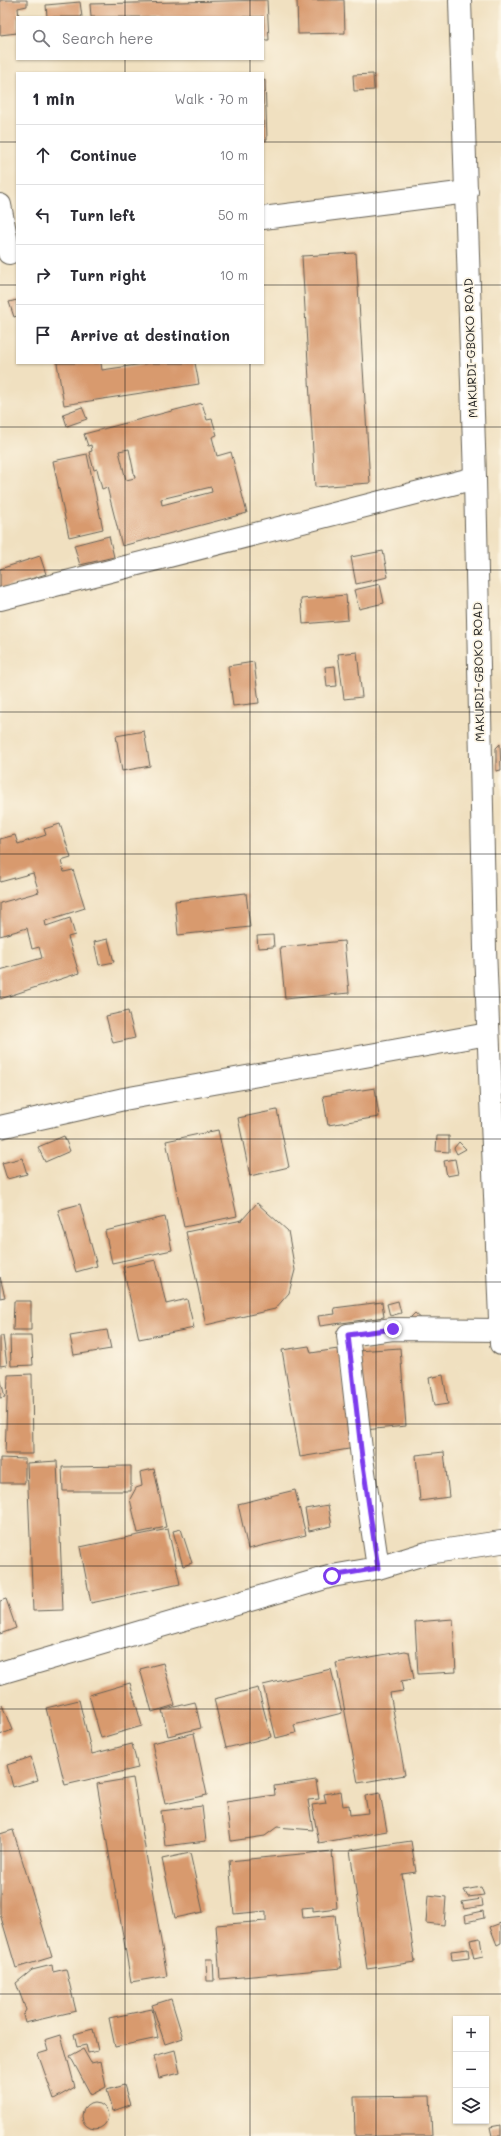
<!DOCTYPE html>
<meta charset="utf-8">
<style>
:root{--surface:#fff;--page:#f7f7f7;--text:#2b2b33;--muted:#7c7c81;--line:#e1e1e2}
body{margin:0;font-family:Mali,sans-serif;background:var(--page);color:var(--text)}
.controls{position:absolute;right:12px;bottom:12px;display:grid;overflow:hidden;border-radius:0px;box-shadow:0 1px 3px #0004}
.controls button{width:36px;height:36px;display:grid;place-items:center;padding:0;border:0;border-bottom:1px solid var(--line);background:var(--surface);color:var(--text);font:20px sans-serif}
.stop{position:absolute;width:12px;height:12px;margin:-9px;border:3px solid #7c3aed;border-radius:50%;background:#fff}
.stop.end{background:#7c3aed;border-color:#fff;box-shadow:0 1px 4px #0008}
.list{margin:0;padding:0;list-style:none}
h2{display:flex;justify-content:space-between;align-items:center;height:52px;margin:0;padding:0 16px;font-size:17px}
h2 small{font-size:13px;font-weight:400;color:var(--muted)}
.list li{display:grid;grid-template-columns:26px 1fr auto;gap:12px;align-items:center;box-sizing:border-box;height:60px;padding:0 16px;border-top:1px solid var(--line)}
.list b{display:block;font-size:15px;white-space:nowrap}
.list em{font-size:13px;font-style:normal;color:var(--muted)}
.icon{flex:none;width:22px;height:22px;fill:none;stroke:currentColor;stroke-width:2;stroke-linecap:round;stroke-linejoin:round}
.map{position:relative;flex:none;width:501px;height:2136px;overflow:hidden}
.search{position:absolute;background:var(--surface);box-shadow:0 1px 3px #0004;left:16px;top:16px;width:248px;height:44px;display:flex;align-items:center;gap:10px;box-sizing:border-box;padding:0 14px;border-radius:0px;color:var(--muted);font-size:15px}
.panel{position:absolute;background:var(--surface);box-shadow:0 1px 3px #0004;left:16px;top:72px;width:248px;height:292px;border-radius:0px}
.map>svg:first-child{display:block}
.building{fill:#d89a6e;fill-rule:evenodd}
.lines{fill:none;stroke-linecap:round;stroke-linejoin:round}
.minor-casing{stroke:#666155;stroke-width:24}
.major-casing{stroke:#666155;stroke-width:24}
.minor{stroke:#fff;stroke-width:22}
.major{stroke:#fff;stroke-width:22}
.route{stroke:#7c3aed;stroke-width:5}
.grid{fill:none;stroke:#1c1c1c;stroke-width:1;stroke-opacity:0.55}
.labels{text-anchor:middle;stroke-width:3.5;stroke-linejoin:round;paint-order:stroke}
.street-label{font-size:12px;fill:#1c1c1c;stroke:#fcf5e5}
</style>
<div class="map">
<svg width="501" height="2136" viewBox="0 0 501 2136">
<rect width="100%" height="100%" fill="#fcf5e5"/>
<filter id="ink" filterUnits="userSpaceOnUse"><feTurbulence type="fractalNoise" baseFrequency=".025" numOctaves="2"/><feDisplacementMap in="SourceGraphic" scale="8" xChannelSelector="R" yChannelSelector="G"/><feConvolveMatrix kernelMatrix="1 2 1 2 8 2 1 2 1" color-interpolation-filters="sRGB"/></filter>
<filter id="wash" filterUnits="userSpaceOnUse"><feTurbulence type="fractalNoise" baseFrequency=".012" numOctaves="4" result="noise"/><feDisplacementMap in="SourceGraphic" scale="16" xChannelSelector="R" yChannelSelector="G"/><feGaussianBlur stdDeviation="0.9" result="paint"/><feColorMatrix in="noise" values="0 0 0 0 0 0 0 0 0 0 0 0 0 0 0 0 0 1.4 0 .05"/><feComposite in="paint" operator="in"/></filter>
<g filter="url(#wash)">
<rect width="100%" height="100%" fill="#f0e0c0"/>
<g id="blocks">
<path class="building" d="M 0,0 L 27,0 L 27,6 L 18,8 L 19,17 L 17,17 L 17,33 L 0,35 Z
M 267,0 L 269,40 L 263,40 L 263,17 L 91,17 L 90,4 Z
M 297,0 L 344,0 L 345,33 L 298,34 Z
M 80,2 L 82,17 L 47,17 L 46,5 Z
M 373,74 L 374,90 L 354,91 L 353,75 Z
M 265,80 L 267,140 L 263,140 L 263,81 Z
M 356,253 L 370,483 L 315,487 L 302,256 Z
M 17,300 L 17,316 L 14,317 L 9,302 Z
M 57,363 L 101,363 L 102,370 L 150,363 L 195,363 L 199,384 L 64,405 Z
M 202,403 L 207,420 L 212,419 L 217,435 L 212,437 L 217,456 L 231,452 L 247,513 L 122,546 L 107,487 L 102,489 L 97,469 L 94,470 L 89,452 L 92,451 L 91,445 L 88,446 L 84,434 ZM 129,449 L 135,478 L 126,480 L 119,451 ZM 211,487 L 212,492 L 162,505 L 161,499 Z
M 82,407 L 87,419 L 67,426 L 63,414 Z
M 87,454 L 103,529 L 69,537 L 53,461 Z
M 109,536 L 114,557 L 80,565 L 74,545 Z
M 383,551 L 388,577 L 356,584 L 351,557 Z
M 40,556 L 46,574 L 0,589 L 0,569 Z
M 380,584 L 384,603 L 359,609 L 354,590 Z
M 346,595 L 348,620 L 303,624 L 301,599 Z
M 357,652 L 362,697 L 344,699 L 338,654 Z
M 254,662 L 259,703 L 233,706 L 228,666 Z
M 335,666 L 337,686 L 327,687 L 325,667 Z
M 144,731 L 150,766 L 122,771 L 116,736 Z
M 500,744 L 501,770 L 496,771 L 496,748 Z
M 60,824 L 71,858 L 61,861 L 64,872 L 73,870 L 85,908 L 45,921 L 46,926 L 70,918 L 75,935 L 68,937 L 79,973 L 0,999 L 0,970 L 42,958 L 39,947 L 32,949 L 27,928 L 0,936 L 0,903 L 39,892 L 33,873 L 0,882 L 0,839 L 15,835 L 18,844 L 46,835 L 44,829 Z
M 246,893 L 250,927 L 178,935 L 175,901 Z
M 273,935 L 274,947 L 258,948 L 257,936 Z
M 108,939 L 114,962 L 99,965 L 94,942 Z
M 344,941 L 349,993 L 285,999 L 280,947 Z
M 128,1011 L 135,1038 L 113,1043 L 106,1016 Z
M 375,1088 L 379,1117 L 328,1125 L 323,1096 Z
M 277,1110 L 289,1167 L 250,1176 L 238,1118 Z
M 218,1130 L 237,1216 L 184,1227 L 166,1141 Z
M 64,1136 L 70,1151 L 45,1162 L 38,1147 Z
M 437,1136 L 449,1136 L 449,1152 L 436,1151 Z
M 459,1142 L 466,1149 L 457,1154 L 454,1148 Z
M 22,1158 L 27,1174 L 7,1179 L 2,1163 Z
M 455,1159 L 458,1174 L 447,1176 L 444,1161 Z
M 257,1203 L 288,1231 L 295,1270 L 289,1293 L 275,1309 L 206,1325 L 186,1232 L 242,1220 Z
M 80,1204 L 97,1266 L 76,1272 L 58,1210 Z
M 165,1217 L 172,1250 L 112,1263 L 105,1231 Z
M 156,1260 L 166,1304 L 187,1299 L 194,1328 L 139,1339 L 123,1267 Z
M 0,1277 L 5,1297 L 0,1298 Z
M 14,1301 L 31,1301 L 31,1330 L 13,1330 Z
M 398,1301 L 401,1313 L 390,1316 L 387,1304 Z
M 382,1302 L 384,1317 L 320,1326 L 318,1316 L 335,1314 L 334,1308 Z
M 415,1313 L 424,1321 L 416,1324 L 410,1318 Z
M 107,1330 L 111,1349 L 74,1355 L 70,1336 Z
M 0,1336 L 3,1336 L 7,1365 L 0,1366 Z
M 10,1336 L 31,1336 L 33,1365 L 11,1366 Z
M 309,1346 L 311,1353 L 338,1349 L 355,1448 L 300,1457 L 282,1350 Z
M 400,1348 L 406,1426 L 364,1430 L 358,1351 Z
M 32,1374 L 33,1454 L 5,1454 L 8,1375 Z
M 443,1375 L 448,1404 L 434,1406 L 429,1378 Z
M 0,1377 L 5,1397 L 0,1398 Z
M 444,1452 L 449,1497 L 420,1501 L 416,1455 Z
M 0,1458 L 25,1459 L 25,1483 L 0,1483 Z
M 57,1461 L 63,1610 L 33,1611 L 27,1463 Z
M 131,1466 L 131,1491 L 63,1491 L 62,1467 Z
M 154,1469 L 166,1527 L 138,1533 L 130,1499 L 136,1488 L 142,1486 L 140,1472 Z
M 295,1490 L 306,1535 L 248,1549 L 238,1504 Z
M 328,1505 L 332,1526 L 309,1531 L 305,1509 Z
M 168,1529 L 180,1584 L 91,1603 L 80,1547 Z
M 181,1529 L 192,1563 L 183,1566 L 173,1531 Z
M 6,1599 L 16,1628 L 0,1634 L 0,1601 Z
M 453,1619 L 456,1672 L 418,1674 L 415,1622 Z
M 405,1651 L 409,1652 L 414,1679 L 401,1681 L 403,1691 L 390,1693 L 405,1775 L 358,1783 L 336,1663 Z
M 163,1663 L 175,1705 L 152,1712 L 140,1669 Z
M 331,1669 L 342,1713 L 294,1725 L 296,1733 L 276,1738 L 263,1685 Z
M 130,1683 L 142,1726 L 101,1738 L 89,1695 Z
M 258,1688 L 271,1737 L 226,1748 L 214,1699 Z
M 79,1700 L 92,1754 L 132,1744 L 138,1768 L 65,1785 L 46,1708 Z
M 195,1702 L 201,1728 L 168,1736 L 162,1710 Z
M 2,1705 L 12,1730 L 0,1735 L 0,1706 Z
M 194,1733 L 207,1795 L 165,1804 L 152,1743 Z
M 31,1757 L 38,1780 L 13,1787 L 7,1765 Z
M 133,1778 L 167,1976 L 131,1982 L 97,1784 Z
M 316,1780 L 319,1799 L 308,1800 L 313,1830 L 277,1827 L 265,1836 L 231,1841 L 226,1802 L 275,1795 L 274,1786 Z
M 341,1791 L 343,1806 L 349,1805 L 350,1815 L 368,1813 L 365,1796 L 380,1793 L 387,1831 L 319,1843 L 312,1805 L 326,1803 L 324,1794 Z
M 202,1806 L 206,1841 L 165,1846 L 161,1811 Z
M 13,1830 L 52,1957 L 16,1968 L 0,1914 L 0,1834 Z
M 411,1841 L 416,1872 L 402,1874 L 415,1962 L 367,1969 L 350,1850 Z
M 332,1851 L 337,1908 L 313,1911 L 313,1907 L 302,1908 L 303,1918 L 335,1915 L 341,1968 L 220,1979 L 216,1925 L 266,1921 L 266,1911 L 234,1914 L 229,1861 Z
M 190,1853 L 203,1912 L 175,1918 L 162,1859 Z
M 481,1887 L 484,1895 L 468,1897 L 464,1890 Z
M 428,1895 L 446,1897 L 444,1925 L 426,1923 Z
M 482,1899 L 483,1906 L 464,1909 L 462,1902 Z
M 483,1911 L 484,1918 L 466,1922 L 465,1915 Z
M 501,1923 L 501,1943 L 497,1945 L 490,1927 Z
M 480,1938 L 483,1957 L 474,1959 L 470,1940 Z
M 468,1949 L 469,1958 L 452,1960 L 451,1951 Z
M 206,1959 L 213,1959 L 214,1981 L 207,1981 Z
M 52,1965 L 53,1972 L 66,1969 L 76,2011 L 25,2023 L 23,2015 L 26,2010 L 16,1983 L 32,1970 Z
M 171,1999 L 183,2038 L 165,2044 L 152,2005 Z
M 152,2009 L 158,2038 L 115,2047 L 109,2018 Z
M 93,2029 L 98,2051 L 88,2053 L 86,2045 L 77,2047 L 74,2034 Z
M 61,2035 L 75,2087 L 54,2099 L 38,2054 L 48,2051 L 45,2040 Z
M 83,2049 L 91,2063 L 101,2061 L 106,2087 L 91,2095 L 70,2056 Z
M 175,2050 L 180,2073 L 159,2078 L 154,2056 Z
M 124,2085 L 130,2105 L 113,2111 L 107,2090 Z
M 430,2096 L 432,2136 L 355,2136 L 354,2097 Z
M82 2116a13 13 0 1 1 26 0a13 13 0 1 1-26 0Z
M 501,2125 L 501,2136 L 492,2136 L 490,2127 Z"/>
</g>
</g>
<g filter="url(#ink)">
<use href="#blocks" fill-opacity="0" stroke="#666155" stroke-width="1"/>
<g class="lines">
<defs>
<path id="minor" d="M 0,205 L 9,253
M 263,218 L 467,192
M 0,599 L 475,478
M 0,1127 L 124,1099 L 488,1034
M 378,1568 L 362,1458 L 348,1335 L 393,1329 L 500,1330
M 0,1673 L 332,1576 L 378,1568 L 427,1553 L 501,1542"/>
<path id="major" d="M 460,0 L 475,478 L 485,949 L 501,1344"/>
</defs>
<use href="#minor" class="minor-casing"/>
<use href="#major" class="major-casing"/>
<use href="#minor" class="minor"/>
<use href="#major" class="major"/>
</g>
</g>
<g class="lines" filter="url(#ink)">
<path class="route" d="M 332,1576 L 378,1568 L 362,1458 L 348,1335 L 393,1329"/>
</g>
<path class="grid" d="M 125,0 L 125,17M 250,0 L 250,17M 376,0 L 376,2136M 125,59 L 125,73M 250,59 L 250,73M 0,142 L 17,142M 263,142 L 501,142M 0,285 L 17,285M 263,285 L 501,285M 125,363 L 125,2136M 250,363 L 250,2136M 0,427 L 501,427M 0,570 L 501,570M 0,712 L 501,712M 0,854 L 501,854M 0,997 L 501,997M 0,1139 L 501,1139M 0,1282 L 501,1282M 0,1424 L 501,1424M 0,1566 L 501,1566M 0,1709 L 501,1709M 0,1851 L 501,1851M 0,1994 L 501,1994"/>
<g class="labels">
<g class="street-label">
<text transform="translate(471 348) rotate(-92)" y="4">MAKURDI-GBOKO ROAD</text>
<text transform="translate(479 672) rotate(-91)" y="4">MAKURDI-GBOKO ROAD</text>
</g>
</g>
</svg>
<div class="controls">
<button>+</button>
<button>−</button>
<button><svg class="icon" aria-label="layers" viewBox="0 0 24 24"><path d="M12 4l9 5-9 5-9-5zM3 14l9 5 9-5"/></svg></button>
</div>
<div class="stop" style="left:332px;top:1576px"></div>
<div class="stop end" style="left:393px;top:1329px"></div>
<div class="search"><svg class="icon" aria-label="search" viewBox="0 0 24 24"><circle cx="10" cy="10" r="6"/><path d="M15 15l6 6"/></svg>Search here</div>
<section class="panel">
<h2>1 min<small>Walk · 70 m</small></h2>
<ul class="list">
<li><svg class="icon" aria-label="ahead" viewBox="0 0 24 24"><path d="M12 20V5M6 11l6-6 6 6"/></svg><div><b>Continue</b></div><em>10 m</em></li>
<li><svg class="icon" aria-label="left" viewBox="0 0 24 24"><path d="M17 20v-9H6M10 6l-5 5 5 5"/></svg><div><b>Turn left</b></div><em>50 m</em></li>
<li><svg class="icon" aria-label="right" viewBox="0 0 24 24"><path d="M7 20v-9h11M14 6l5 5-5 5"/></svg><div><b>Turn right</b></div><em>10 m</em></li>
<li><svg class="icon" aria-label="arrive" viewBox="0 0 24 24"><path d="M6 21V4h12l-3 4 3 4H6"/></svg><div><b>Arrive at destination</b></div></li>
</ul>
</section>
</div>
